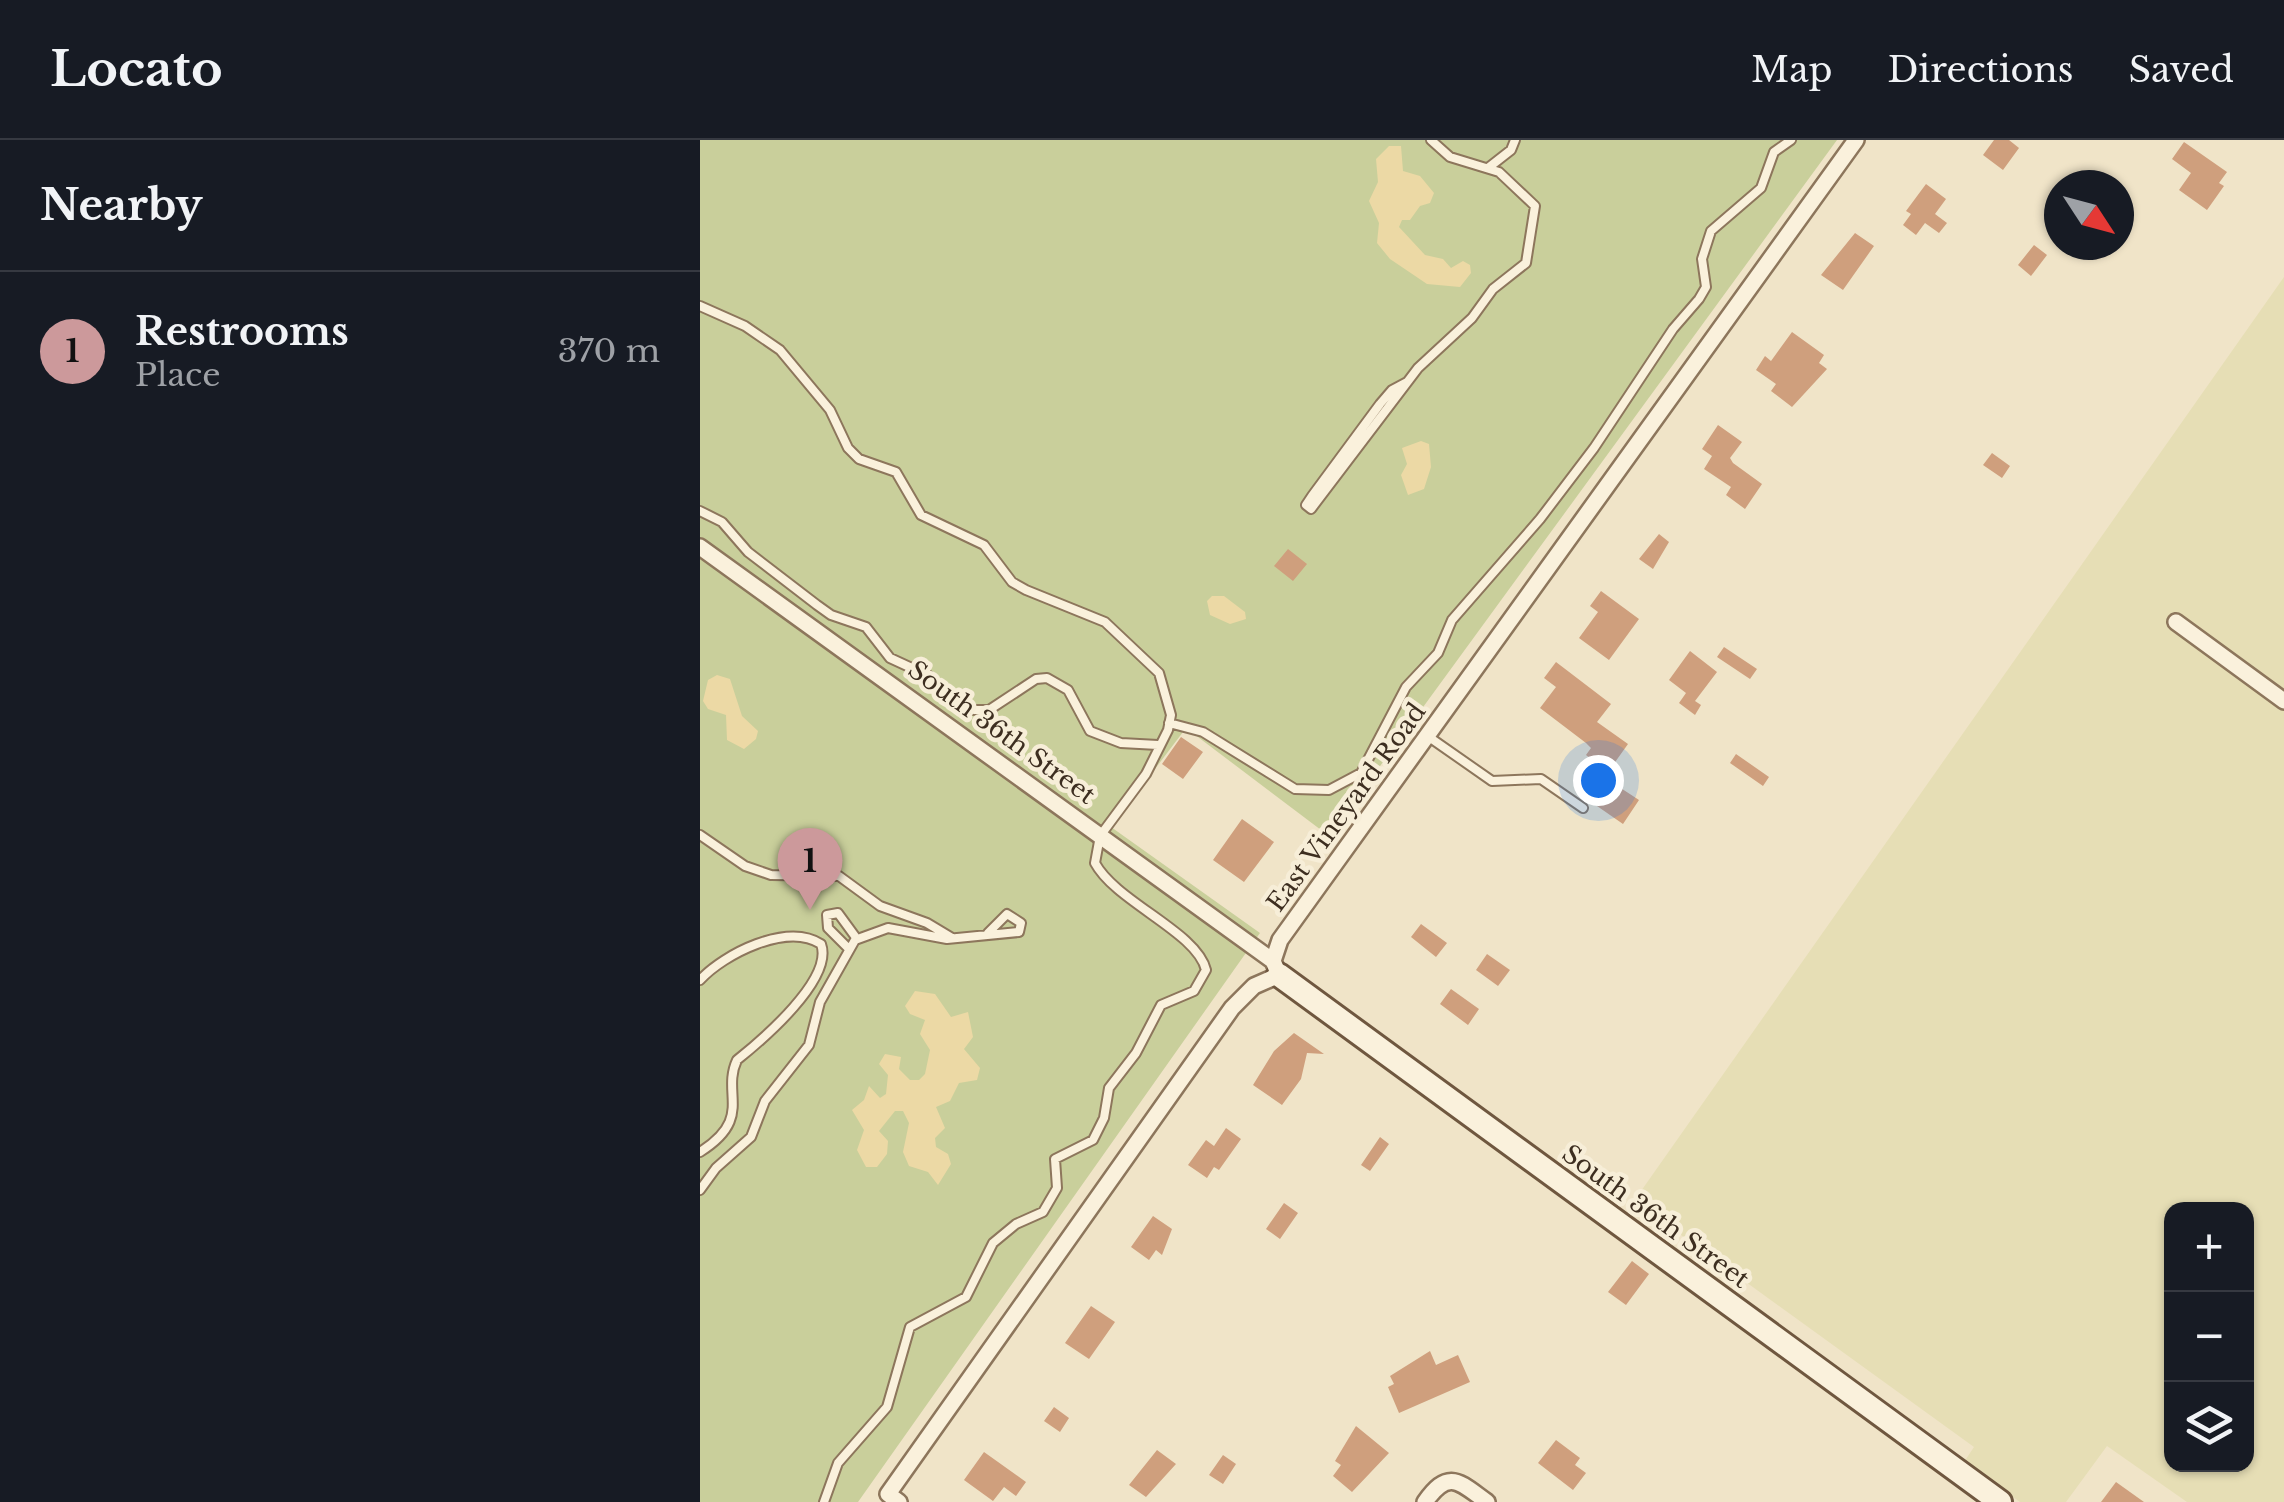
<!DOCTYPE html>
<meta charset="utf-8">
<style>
:root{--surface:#171b24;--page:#242831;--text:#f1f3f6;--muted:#9ea1a6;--line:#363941;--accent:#cc999b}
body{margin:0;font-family:"Libre Baskerville",serif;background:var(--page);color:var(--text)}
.controls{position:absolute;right:30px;bottom:30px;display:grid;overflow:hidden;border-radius:20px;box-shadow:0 2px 8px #0004}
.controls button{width:90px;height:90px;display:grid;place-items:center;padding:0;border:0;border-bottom:2px solid var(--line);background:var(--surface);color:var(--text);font:50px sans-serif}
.compass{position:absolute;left:1344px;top:30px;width:90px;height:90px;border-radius:50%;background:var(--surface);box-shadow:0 2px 8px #0004;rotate:126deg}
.you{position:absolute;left:898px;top:640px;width:35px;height:35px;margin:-25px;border:8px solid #fff;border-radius:50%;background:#1a73e8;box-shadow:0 0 0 15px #1a73e833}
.badge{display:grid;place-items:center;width:65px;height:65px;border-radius:50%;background:var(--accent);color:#111;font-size:32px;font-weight:700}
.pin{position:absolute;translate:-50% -82px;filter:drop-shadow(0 2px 5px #0008)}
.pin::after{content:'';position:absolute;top:52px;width:35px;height:30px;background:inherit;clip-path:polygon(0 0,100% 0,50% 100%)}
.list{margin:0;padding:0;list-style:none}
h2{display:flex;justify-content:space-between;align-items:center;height:130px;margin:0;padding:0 40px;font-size:42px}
h2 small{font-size:32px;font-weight:400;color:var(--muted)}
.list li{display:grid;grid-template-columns:65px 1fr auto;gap:30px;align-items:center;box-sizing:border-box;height:160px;padding:0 40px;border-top:2px solid var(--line)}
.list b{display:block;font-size:38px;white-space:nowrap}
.list p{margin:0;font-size:32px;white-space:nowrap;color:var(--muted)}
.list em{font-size:32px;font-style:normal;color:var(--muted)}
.icon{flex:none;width:55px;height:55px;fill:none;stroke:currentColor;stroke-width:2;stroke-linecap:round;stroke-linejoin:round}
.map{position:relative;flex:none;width:1584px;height:1362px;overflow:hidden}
header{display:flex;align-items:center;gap:60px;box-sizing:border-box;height:140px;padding:0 50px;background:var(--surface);border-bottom:2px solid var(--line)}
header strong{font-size:48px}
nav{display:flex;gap:55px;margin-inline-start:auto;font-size:35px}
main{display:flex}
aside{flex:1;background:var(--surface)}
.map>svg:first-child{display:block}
.farmland{fill:#e6deb5;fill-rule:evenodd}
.green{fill:#c9cf9b}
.sand{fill:#ecd9a5}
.building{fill:#cf9f7d}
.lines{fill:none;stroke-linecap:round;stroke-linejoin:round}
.lane-casing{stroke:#8d765c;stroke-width:12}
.street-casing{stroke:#8d765c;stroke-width:20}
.secondary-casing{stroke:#6f573f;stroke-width:28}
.lane{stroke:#faf1dc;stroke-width:8}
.street{stroke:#faf1dc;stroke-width:15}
.secondary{stroke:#faf1dc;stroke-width:22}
.labels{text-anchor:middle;stroke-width:9;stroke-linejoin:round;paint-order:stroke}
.street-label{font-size:25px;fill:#3d2e20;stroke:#f7eed8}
</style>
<header>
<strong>Locato</strong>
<nav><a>Map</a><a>Directions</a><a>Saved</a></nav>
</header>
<main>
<aside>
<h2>Nearby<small></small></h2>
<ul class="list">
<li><span class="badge">1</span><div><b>Restrooms</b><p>Place</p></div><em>370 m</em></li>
</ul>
</aside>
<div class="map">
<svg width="1584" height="1362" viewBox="0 0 1584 1362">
<rect width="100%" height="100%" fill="#f0e4c8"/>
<path class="farmland" d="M 1584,137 L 1584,1362 L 1487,1362 L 1407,1306 L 1366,1362 L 1320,1362 L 1264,1322 L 1274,1307 L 934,1061 ZM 1472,1070 L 1546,1070 L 1546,1324 L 1472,1324 Z"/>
<path class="green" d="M 0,0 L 1137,0 L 629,696 L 486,588 L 411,687 L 560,793 L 158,1362 L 0,1362 Z"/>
<path class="sand" d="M 689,6 L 701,6 L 703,31 L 720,36 L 734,53 L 730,63 L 720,66 L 710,80 L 702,80 L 699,87 L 725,115 L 743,119 L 751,128 L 763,121 L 770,125 L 771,133 L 760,147 L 727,144 L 690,119 L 677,103 L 679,83 L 669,61 L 678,42 L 676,19 Z
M 721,301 L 729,304 L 731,327 L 724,349 L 708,355 L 701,335 L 707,324 L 702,308 Z
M 512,456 L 524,456 L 545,472 L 546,479 L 530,484 L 510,475 L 507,461 Z
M 17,535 L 30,539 L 42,576 L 58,591 L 56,599 L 44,609 L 27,600 L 26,575 L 8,569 L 3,561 L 8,540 Z
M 215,851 L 235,854 L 251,877 L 268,872 L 273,897 L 264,909 L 280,928 L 277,940 L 259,943 L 250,961 L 236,967 L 245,988 L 235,998 L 236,1007 L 248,1014 L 251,1024 L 238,1045 L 228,1032 L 209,1026 L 203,1012 L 209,983 L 203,971 L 195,971 L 179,991 L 188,1001 L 187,1014 L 177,1027 L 166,1027 L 157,1010 L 164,990 L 152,970 L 164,960 L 169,946 L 180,958 L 186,954 L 188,935 L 179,924 L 185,914 L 201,917 L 199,929 L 210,940 L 219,940 L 225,934 L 230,910 L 220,894 L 225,880 L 210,874 L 205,866 Z"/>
<path class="building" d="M 1294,0 L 1309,0 L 1319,8 L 1303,30 L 1283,15 Z
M 1484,2 L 1527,32 L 1519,43 L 1524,46 L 1507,70 L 1479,50 L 1491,33 L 1472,19 Z
M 1226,44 L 1246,59 L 1235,74 L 1247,83 L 1239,93 L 1225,83 L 1216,95 L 1203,85 L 1211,74 L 1206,71 Z
M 1155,93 L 1174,106 L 1143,150 L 1121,135 Z
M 1334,105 L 1347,115 L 1331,136 L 1318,125 Z
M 1092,192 L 1124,215 L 1119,223 L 1127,229 L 1092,267 L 1071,251 L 1076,244 L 1056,230 L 1065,216 L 1071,221 Z
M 1018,285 L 1042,302 L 1030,318 L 1033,323 L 1062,344 L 1045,369 L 1026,355 L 1031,347 L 1004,329 L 1012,316 L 1002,309 Z
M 1292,313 L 1310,326 L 1302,338 L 1283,325 Z
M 959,394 L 969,402 L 953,429 L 939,419 Z
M 588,409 L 607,424 L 593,441 L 574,426 Z
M 901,451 L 939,479 L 909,520 L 879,498 L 898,472 L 890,466 Z
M 1024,507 L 1057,529 L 1050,539 L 1017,517 Z
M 990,511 L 1017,532 L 995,561 L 1001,565 L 995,575 L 979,563 L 986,553 L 969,540 Z
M 856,522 L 911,564 L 897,582 L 928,604 L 908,632 L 886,615 L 891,608 L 886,603 L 840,568 L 856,547 L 844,538 Z
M 481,597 L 503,612 L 483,639 L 462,624 Z
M 1036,614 L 1069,637 L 1063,646 L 1030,623 Z
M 913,643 L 939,660 L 923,684 L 897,666 Z
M 542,679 L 574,702 L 544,742 L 513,720 Z
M 721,784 L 747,803 L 736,817 L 711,797 Z
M 787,814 L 810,830 L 798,846 L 776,830 Z
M 751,849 L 779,869 L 768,885 L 740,864 Z
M 594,893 L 624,914 L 607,913 L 601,939 L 582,965 L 553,945 L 574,911 Z
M 526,988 L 541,999 L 519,1030 L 514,1027 L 507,1038 L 488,1025 L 506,1000 L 514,1006 Z
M 680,997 L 689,1004 L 670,1031 L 661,1025 Z
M 584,1063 L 598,1073 L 580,1099 L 566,1089 Z
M 453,1076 L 472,1089 L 462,1115 L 456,1110 L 449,1120 L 431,1107 Z
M 932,1121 L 949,1134 L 926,1165 L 908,1152 Z
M 391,1166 L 415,1182 L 389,1219 L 365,1203 Z
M 730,1211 L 736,1225 L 758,1215 L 770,1242 L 699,1273 L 688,1247 L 694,1244 L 690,1236 Z
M 354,1267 L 369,1278 L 360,1292 L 344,1281 Z
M 656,1286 L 689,1313 L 652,1352 L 633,1336 L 641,1325 L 635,1321 Z
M 856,1300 L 880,1318 L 875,1325 L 886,1333 L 873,1350 L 838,1323 Z
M 457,1310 L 476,1324 L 446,1357 L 429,1345 Z
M 284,1312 L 326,1342 L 316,1356 L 304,1347 L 293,1361 L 264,1340 Z
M 523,1315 L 536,1324 L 523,1344 L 509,1335 Z
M 1416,1342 L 1444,1362 L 1401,1362 Z"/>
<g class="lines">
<defs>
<path id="lane" d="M 788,28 L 811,10 L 815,0
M 0,166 L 45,186 L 80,210 L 130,270 L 148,308 L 159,319 L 196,332 L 221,375 L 284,405 L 312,442 L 326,450 L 405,482 L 459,533 L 471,575 L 468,590 L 446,634 L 400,696 L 395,723 C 416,762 497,792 506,830 L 494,851 L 461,865 L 436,913 L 409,948 L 404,978 L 393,1000 L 355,1019 L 357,1048 L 343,1072 L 316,1084 L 293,1103 L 266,1157 L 210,1187 L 187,1267 L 138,1323 L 124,1362
M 707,242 L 692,250 L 680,264 L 612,356 L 606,365 L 611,369 L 718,228 L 772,178 L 793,149 L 826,123 L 835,66 L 799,32 L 750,17 L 731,0
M 0,371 L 22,382 L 48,412 L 117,465 L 131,475 L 166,487 L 190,518 L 229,536 L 260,563 L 274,570 L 289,570 L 336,539 L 347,538 L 368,550 L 390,591 L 421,603 L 458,605
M 469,583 L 503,592 L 595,649 L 629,650 L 661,633 L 706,547 L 738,513 L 752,480 L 840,379 L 894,308 L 973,189 L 999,159 L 1006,147 L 1002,119 L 1011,91 L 1061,48 L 1074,12 L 1091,0
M 729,597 L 792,641 L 841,639 L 883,668
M 0,695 L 45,726 L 71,735 L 139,736 L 180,766 L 227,783 L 252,798
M 148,808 L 128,788 L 127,775 L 138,773 L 157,799
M 0,840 C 24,814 87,782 121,804 C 134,839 62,900 37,920 C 21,954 54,978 0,1012
M 0,1050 L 16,1028 L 51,997 L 65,961 L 109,905 L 120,862 L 155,800 L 188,788 L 247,799 L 319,792 L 321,783 L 307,774 L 288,793"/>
<path id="street" d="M 0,407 L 573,821
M 1476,482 L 1584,561
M 199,1362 L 188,1354 L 532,868 L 554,846 L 579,835 L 573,821 L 580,800 L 1156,0
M 725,1362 C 749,1328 759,1342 787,1362"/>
<path id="secondary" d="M 579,835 L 1300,1362"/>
</defs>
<use href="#lane" class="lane-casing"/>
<use href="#street" class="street-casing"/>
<use href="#secondary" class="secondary-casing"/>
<use href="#lane" class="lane"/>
<use href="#street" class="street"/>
<use href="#secondary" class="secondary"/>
</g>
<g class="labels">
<g class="street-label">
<text transform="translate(302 592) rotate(36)" y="9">South 36th Street</text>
<text transform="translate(646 667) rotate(-54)" y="9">East Vineyard Road</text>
<text transform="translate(956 1076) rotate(36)" y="9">South 36th Street</text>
</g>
</g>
</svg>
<div class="controls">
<button>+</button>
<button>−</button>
<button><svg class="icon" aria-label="layers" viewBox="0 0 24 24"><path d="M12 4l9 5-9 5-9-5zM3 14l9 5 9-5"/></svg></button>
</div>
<svg class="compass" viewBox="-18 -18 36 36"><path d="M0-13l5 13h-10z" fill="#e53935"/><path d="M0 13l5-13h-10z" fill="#9ea1a6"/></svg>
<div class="you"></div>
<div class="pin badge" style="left:110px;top:770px">1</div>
</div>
</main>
